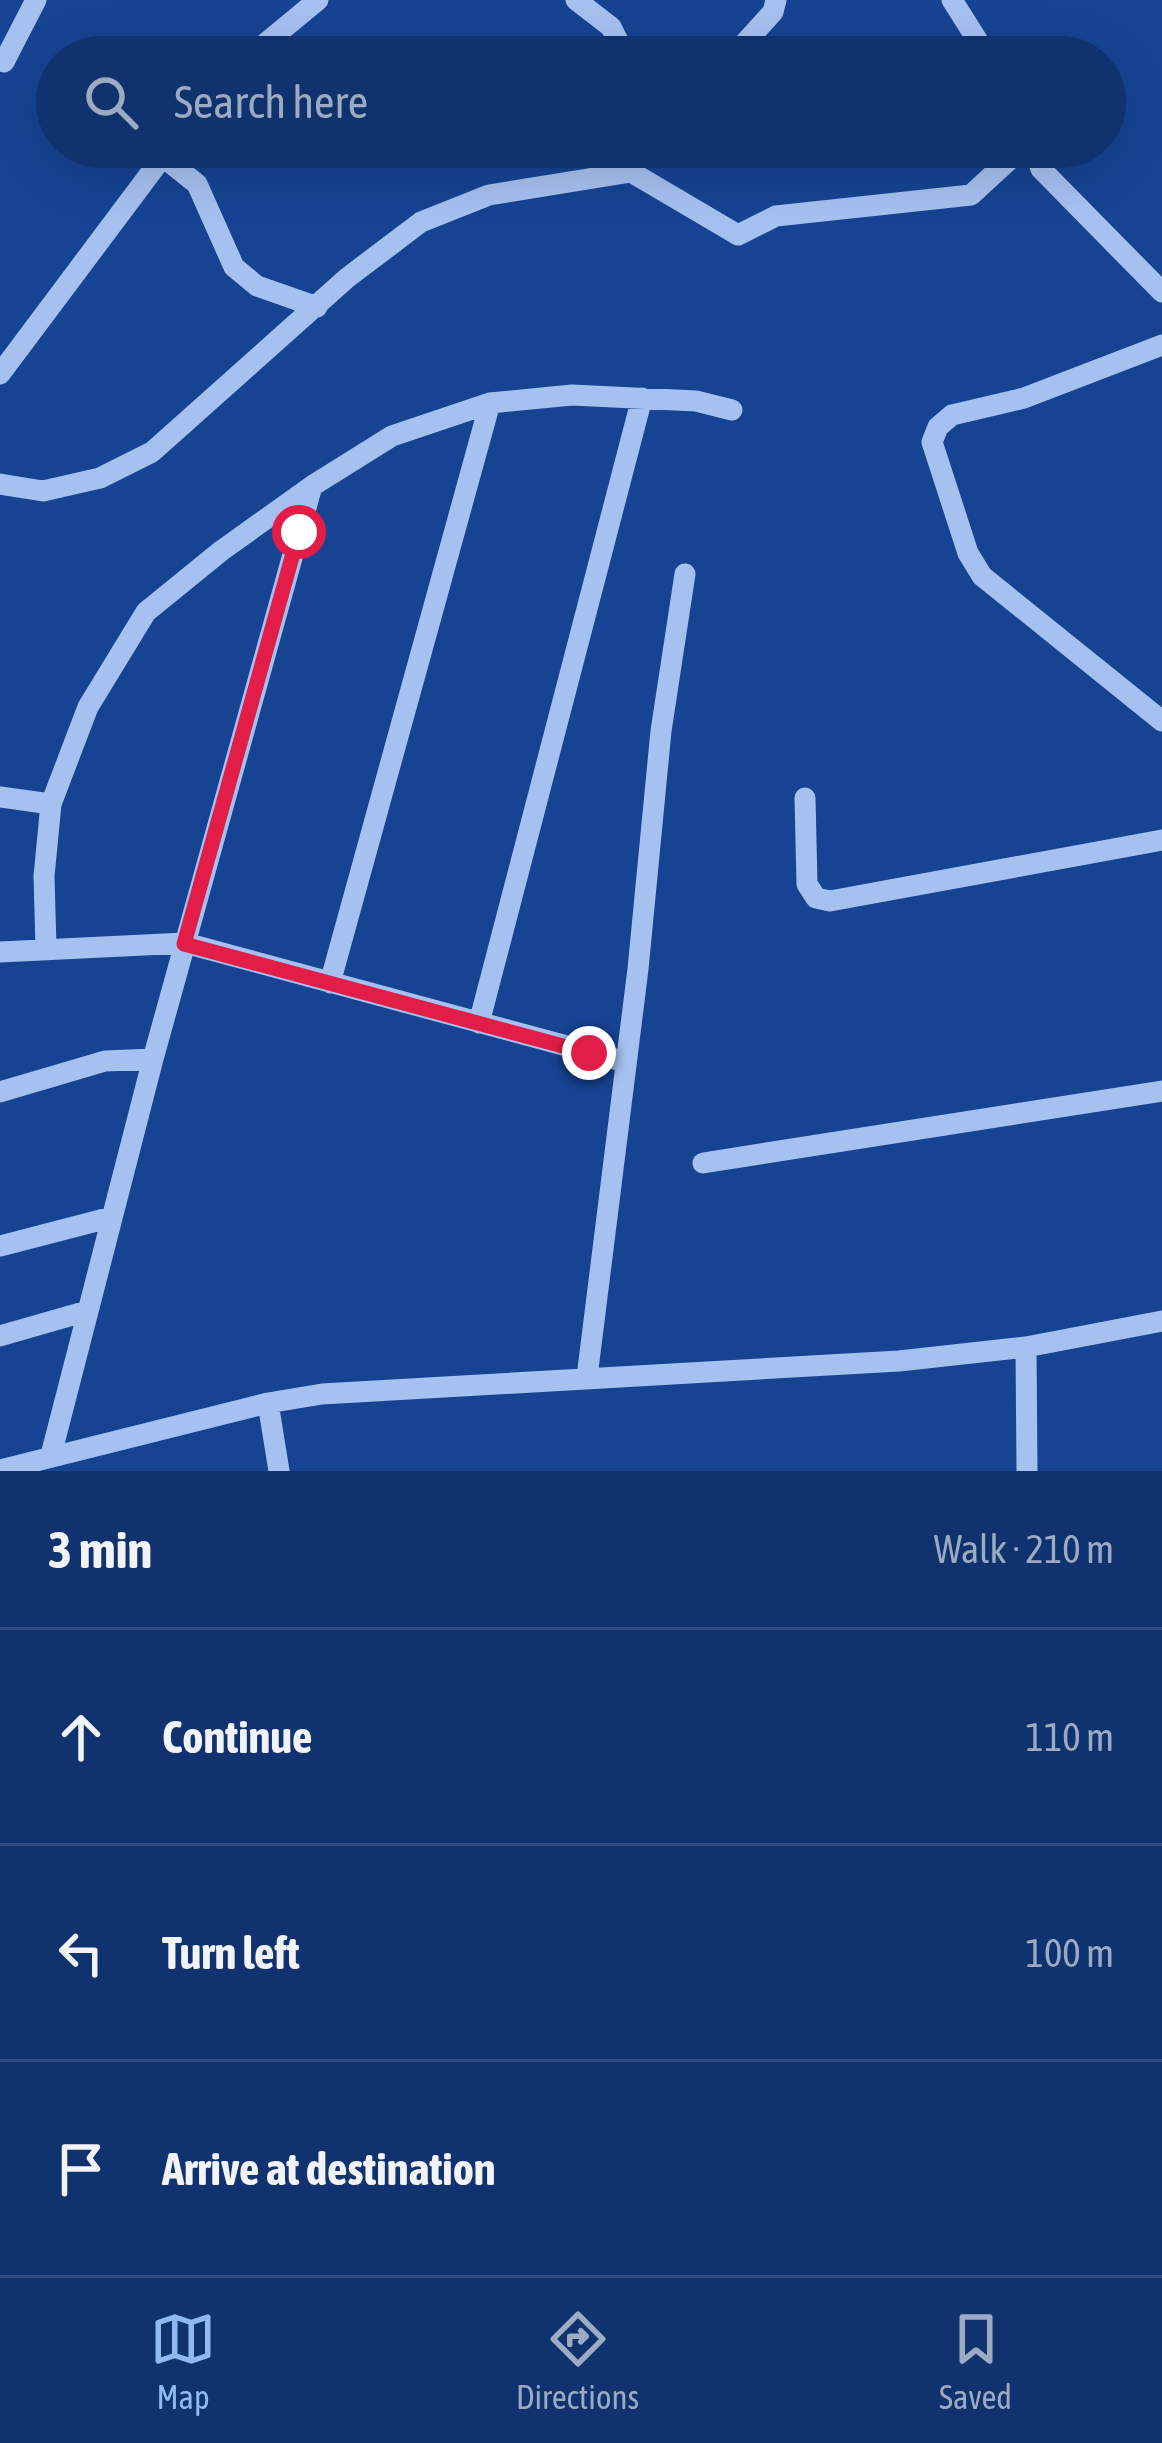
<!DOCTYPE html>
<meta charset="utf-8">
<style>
:root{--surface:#10326e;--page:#1e3e76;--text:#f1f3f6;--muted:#9caac2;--line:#304d81;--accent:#90b9f0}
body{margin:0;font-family:"Asap Condensed",sans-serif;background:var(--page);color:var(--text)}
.stop{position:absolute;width:36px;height:36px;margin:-27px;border:9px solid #e11d48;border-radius:50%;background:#fff}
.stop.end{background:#e11d48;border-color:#fff;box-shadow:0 3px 12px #0008}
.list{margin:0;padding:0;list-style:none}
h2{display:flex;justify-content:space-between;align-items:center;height:156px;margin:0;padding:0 48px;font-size:51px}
h2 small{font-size:39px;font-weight:400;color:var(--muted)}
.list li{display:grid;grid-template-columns:78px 1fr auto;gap:36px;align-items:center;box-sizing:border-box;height:216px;padding:0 48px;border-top:3px solid var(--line)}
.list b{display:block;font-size:45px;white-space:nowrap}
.list em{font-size:39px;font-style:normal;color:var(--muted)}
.icon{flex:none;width:66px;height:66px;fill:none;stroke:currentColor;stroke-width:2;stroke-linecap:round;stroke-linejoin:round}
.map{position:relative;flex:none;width:1162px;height:1471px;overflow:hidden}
.search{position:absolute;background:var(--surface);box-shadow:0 12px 48px #0002;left:36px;right:36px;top:36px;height:132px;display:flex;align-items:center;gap:30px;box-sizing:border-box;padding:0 42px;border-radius:66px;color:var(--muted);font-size:45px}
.sheet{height:804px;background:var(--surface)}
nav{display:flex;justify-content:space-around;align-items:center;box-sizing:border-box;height:168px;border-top:3px solid var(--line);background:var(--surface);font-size:33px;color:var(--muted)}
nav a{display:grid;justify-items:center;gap:6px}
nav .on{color:var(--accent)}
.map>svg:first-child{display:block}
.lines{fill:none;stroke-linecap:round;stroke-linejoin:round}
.minor{stroke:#a5c1f0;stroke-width:21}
.route{stroke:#e11d48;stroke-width:15}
</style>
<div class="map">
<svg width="1162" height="1471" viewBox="0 0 1162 1471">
<rect width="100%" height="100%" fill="#164392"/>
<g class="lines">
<path class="minor" d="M 576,0 L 611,27 L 626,57
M 952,0 L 988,57
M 249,57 L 318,0
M 732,57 L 773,12 L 776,0
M 4,62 L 36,0
M 1033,147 L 1041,169 L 1162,292
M 163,157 L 197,184 L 234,267 L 257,286 L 317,307
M 631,172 L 647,147
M 1162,345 L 1024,398 L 952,415 L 938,427 L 932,442 L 968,553 L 982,576 L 1162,721
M 0,374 L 170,147
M 0,484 L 43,491 L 100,478 L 152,452 L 347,278 L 421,222 L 489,195 L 631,172 L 738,235 L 776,216 L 971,195 L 1023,147
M 0,797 L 51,804
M 805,798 L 807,884 L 816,898 L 830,901 L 1162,840
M 46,948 L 44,876 L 51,804 L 88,707 L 146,612 L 221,551 L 312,486 L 392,436 L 490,403 L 572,395 L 696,401 L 732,410
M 0,952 L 185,943 L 626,1062
M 330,983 L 490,403
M 479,1023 L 642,398
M 0,1092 L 105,1061 L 153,1059
M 703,1163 L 1162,1091
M 0,1246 L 112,1217
M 0,1336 L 87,1311
M 1026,1347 L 1027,1471
M 587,1377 L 638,969 L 661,731 L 685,574
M 268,1403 L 279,1471
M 51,1455 L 153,1059 L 312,486
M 0,1470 L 268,1403 L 322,1394 L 899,1361 L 1026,1347 L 1162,1321"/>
</g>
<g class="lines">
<path class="route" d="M 299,532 L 184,944 L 589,1053"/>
</g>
</svg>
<div class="stop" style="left:299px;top:532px"></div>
<div class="stop end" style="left:589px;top:1053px"></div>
<div class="search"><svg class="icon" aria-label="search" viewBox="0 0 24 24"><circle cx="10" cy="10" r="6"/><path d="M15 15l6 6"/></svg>Search here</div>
</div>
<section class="sheet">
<h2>3 min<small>Walk · 210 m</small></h2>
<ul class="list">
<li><svg class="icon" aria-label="ahead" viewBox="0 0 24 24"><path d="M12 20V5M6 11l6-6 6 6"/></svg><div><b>Continue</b></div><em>110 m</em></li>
<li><svg class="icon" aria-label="left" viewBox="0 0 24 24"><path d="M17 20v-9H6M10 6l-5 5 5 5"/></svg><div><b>Turn left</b></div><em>100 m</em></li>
<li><svg class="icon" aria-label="arrive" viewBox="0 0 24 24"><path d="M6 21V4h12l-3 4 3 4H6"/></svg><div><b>Arrive at destination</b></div></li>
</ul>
</section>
<nav>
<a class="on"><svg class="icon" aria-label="map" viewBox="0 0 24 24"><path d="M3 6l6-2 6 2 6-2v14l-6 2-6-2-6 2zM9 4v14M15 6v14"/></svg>Map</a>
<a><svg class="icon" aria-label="directions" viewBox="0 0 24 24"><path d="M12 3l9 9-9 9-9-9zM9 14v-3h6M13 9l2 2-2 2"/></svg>Directions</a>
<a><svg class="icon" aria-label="saved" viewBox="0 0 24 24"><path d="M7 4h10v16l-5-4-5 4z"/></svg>Saved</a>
</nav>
